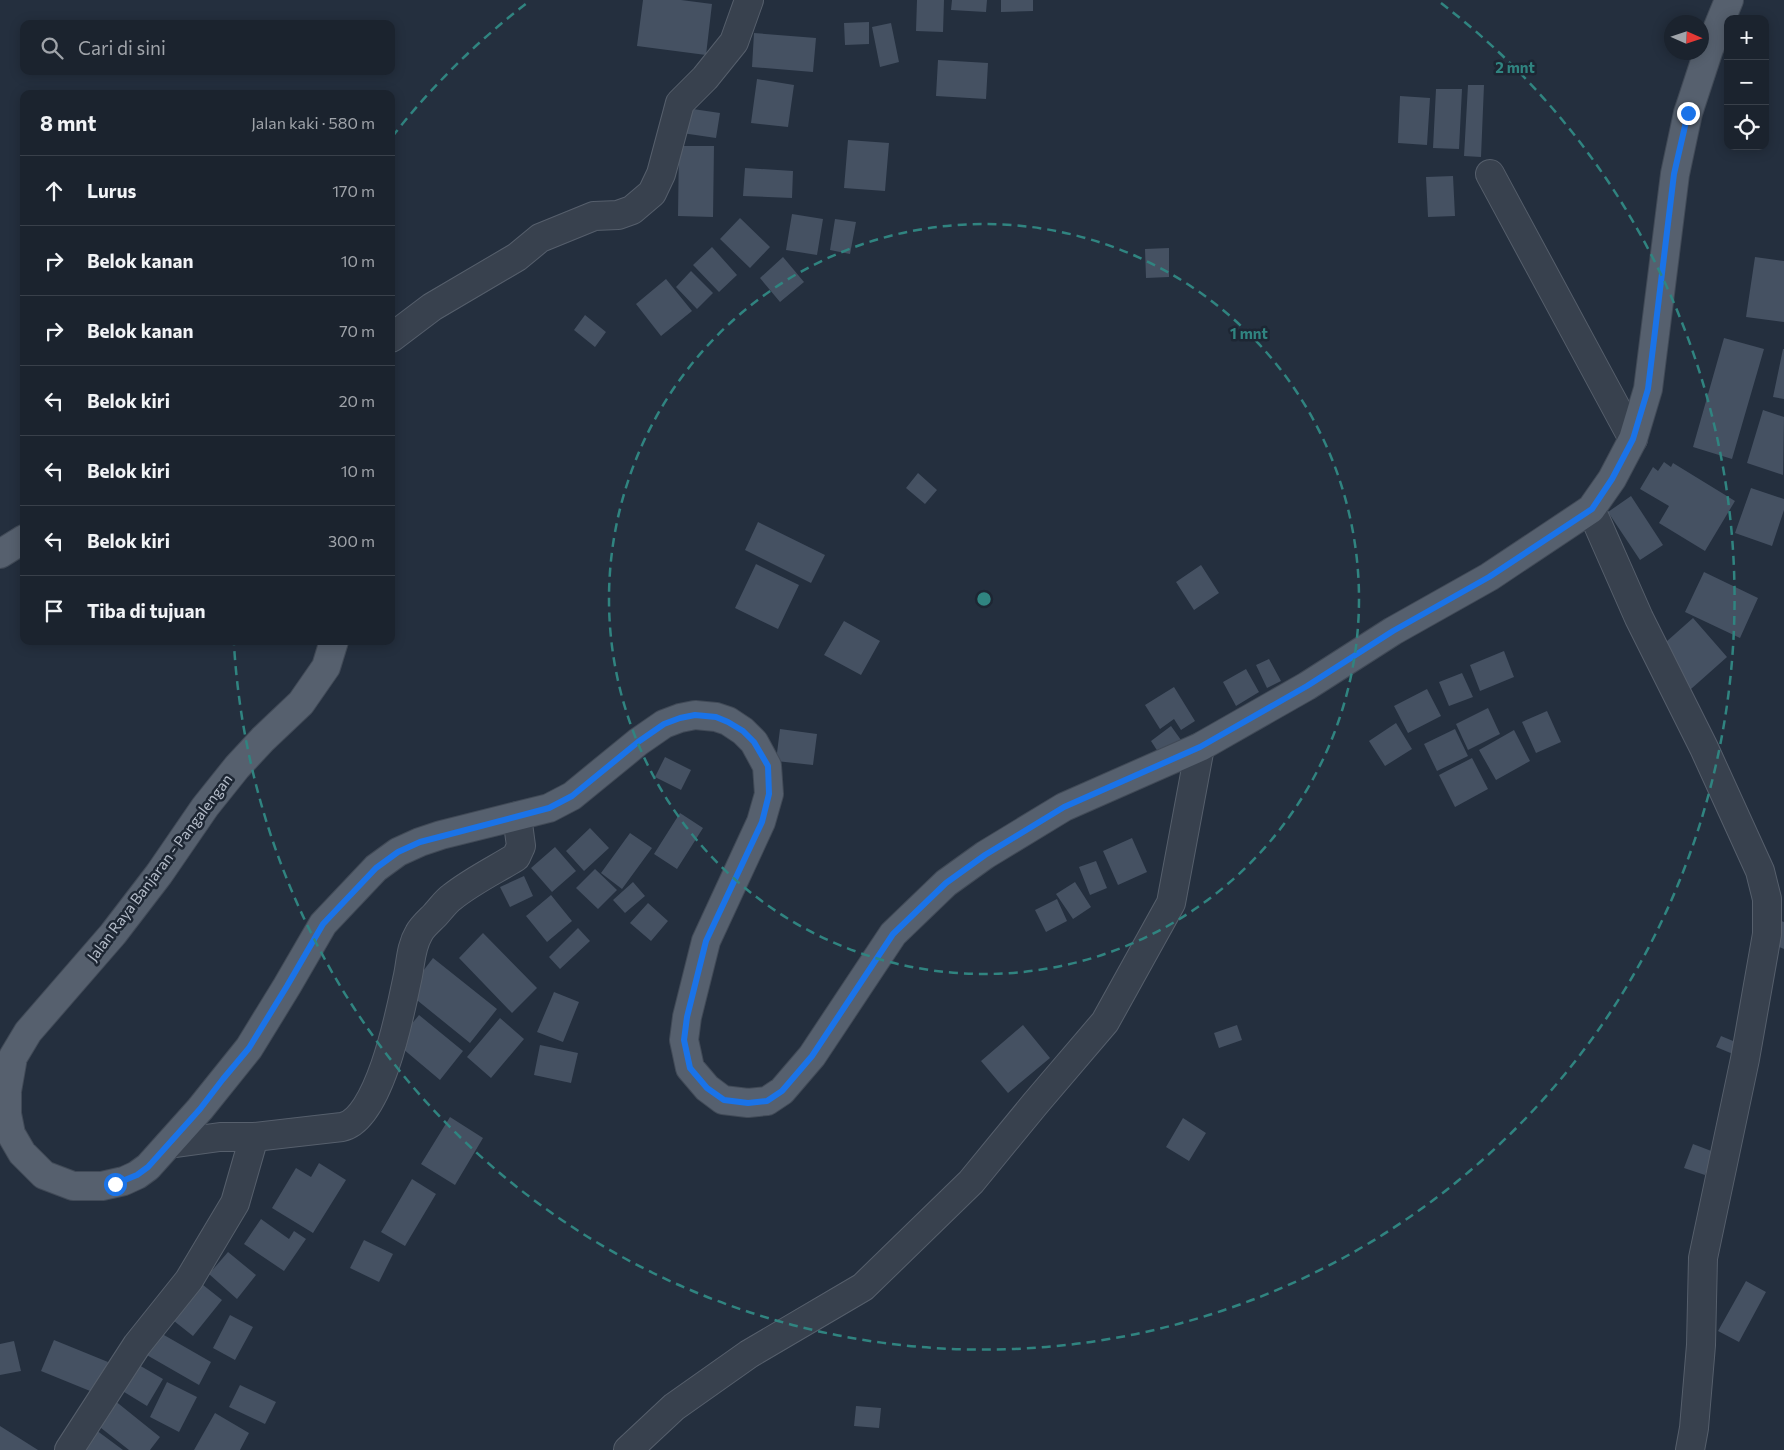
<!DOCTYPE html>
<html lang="id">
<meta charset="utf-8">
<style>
:root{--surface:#1b232e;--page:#242b36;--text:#f1f3f6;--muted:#a0a4aa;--line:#39404a}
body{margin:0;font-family:Commissioner,sans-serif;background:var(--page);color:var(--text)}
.controls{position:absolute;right:15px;top:15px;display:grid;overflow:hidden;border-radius:10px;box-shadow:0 2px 12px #0003}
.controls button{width:45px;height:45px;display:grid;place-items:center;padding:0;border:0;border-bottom:1px solid var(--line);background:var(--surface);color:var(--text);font:25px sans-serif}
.compass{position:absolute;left:1664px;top:15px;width:45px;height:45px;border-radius:50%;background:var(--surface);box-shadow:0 2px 12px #0003;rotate:93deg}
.stop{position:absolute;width:15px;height:15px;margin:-11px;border:4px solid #1a73e8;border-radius:50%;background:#fff}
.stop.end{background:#1a73e8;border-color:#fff;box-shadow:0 1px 5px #0008}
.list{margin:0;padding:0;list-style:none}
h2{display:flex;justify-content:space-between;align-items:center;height:65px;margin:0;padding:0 20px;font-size:21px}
h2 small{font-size:16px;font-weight:400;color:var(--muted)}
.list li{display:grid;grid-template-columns:32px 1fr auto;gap:15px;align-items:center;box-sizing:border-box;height:70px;padding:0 20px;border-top:1px solid var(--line)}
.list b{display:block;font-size:19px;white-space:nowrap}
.list em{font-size:16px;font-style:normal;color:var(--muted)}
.icon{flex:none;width:28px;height:28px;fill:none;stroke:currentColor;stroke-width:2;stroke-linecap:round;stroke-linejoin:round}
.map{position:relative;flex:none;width:1784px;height:1450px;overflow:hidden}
.search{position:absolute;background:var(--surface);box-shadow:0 2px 12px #0003;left:20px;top:20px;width:375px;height:55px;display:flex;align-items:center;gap:12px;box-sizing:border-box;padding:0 18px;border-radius:10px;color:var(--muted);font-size:19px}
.panel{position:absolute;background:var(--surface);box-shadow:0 2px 12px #0003;left:20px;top:90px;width:375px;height:555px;border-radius:10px}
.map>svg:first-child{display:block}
.building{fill:#455162}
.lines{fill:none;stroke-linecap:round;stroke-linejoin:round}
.minor-casing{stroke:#565f6c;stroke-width:30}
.major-casing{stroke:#414a57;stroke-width:30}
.minor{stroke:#38414e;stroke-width:28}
.major{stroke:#56606e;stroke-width:28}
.route{stroke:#1a73e8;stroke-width:6}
.ring{fill:none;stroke:#308480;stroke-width:2.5;stroke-dasharray:9 6}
.labels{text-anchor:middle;stroke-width:5;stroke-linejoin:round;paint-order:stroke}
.street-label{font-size:15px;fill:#b4bcc9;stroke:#1d2633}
.centre{fill:#308480;stroke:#1d2633;stroke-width:2.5}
.ring-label{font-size:15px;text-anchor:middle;font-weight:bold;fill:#308480;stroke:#1d2633;stroke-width:5;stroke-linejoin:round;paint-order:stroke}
</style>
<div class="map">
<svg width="1784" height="1450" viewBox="0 0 1784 1450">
<rect width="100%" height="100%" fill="#242f3e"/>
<path class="building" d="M 643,0 L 681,0 L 712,4 L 706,55 L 637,46 Z
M 917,0 L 944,0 L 943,32 L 916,31 Z
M 952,0 L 987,0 L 986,12 L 951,10 Z
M 1001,0 L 1033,0 L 1033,11 L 1001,12 Z
M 869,22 L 869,44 L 845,45 L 844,23 Z
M 891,23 L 899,62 L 880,67 L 872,27 Z
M 754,33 L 816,38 L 813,72 L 752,67 Z
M 938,60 L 988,63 L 986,99 L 936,96 Z
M 757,79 L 794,85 L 788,127 L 751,123 Z
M 1468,85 L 1484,85 L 1481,157 L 1464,156 Z
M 1436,89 L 1462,89 L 1459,149 L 1433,148 Z
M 1400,96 L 1430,98 L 1427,145 L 1398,143 Z
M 686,108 L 720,113 L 716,138 L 682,133 Z
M 848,140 L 889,143 L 885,191 L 844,188 Z
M 679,146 L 714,146 L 713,217 L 678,216 Z
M 745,168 L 793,171 L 792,198 L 743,196 Z
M 1453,176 L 1455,216 L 1428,217 L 1426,177 Z
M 792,214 L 823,219 L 817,255 L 786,250 Z
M 740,218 L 770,247 L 750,268 L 720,239 Z
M 835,219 L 856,222 L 850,254 L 830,250 Z
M 712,247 L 737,275 L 719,292 L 693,265 Z
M 1169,248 L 1169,277 L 1146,278 L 1145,249 Z
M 783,257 L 804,282 L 780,302 L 760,278 Z
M 1755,257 L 1784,261 L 1784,322 L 1746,317 Z
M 691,271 L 713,293 L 697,309 L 676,287 Z
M 666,279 L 692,311 L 661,336 L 636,304 Z
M 585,315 L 606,332 L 595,347 L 574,330 Z
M 1724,338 L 1764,349 L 1732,459 L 1693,447 Z
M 1783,349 L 1784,349 L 1784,399 L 1773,397 Z
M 1763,410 L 1784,417 L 1783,475 L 1747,463 Z
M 1664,462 L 1671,467 L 1673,463 L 1735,501 L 1705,551 L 1659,523 L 1669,506 L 1640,489 L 1653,467 L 1658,471 Z
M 918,473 L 937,490 L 925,504 L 906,488 Z
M 1751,488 L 1784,499 L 1784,510 L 1772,546 L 1735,533 Z
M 1631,496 L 1663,545 L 1640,560 L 1608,512 Z
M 758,522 L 825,555 L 811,583 L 745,550 Z
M 756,564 L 799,585 L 778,629 L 735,608 Z
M 1201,565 L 1219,593 L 1194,610 L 1176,582 Z
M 1704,572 L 1758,598 L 1740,638 L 1685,612 Z
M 1693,618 L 1727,657 L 1691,689 L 1657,650 Z
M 844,621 L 880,641 L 861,675 L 824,655 Z
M 1504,651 L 1514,677 L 1480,691 L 1470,665 Z
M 1269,659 L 1281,681 L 1267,688 L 1256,665 Z
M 1246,669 L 1259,692 L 1236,706 L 1223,682 Z
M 1462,673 L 1473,697 L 1449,706 L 1439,682 Z
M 1174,687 L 1195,721 L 1181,730 L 1174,719 L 1160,729 L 1145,705 Z
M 1427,689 L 1441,716 L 1408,733 L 1394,706 Z
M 1488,708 L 1500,734 L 1468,750 L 1456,724 Z
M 1547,711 L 1561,742 L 1536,753 L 1522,722 Z
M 1396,723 L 1412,749 L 1385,766 L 1369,741 Z
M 1171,726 L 1181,740 L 1160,755 L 1151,741 Z
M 780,729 L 817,734 L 813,765 L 776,761 Z
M 1455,729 L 1468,756 L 1437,771 L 1424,744 Z
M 1514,730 L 1530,761 L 1496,780 L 1479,750 Z
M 665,757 L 691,770 L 681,790 L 655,777 Z
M 1472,758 L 1488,789 L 1455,807 L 1439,775 Z
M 680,813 L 703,828 L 677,869 L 654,854 Z
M 590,828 L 609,848 L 584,871 L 566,851 Z
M 630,833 L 652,848 L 622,889 L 601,873 Z
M 1132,838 L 1147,872 L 1118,885 L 1103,851 Z
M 555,847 L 576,871 L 552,892 L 531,868 Z
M 1096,861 L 1107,888 L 1090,895 L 1079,867 Z
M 595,869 L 617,890 L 598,909 L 576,888 Z
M 524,876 L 533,896 L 510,907 L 500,887 Z
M 633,882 L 645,896 L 625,913 L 613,900 Z
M 1075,882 L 1091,907 L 1073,919 L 1056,894 Z
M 551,895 L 572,921 L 547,942 L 526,916 Z
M 1057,899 L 1067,921 L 1046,932 L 1035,910 Z
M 648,903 L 668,921 L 651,941 L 630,923 Z
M 1781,921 L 1784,922 L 1784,949 L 1774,945 Z
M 578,928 L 590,941 L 560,969 L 549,957 Z
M 483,933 L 537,988 L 512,1013 L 459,958 Z
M 433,958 L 497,1009 L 470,1043 L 407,992 Z
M 554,992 L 579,1002 L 563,1042 L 537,1032 Z
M 419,1015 L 463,1051 L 440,1080 L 396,1043 Z
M 500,1018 L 524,1039 L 491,1078 L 467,1057 Z
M 1023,1025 L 1050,1058 L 1008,1093 L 981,1061 Z
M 1237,1025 L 1242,1040 L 1219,1048 L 1214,1033 Z
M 1721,1036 L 1738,1043 L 1733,1054 L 1716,1047 Z
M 540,1045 L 578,1053 L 571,1083 L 534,1075 Z
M 450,1117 L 483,1138 L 455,1185 L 421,1164 Z
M 1183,1118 L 1206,1133 L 1189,1161 L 1166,1147 Z
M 1693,1144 L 1714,1152 L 1705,1175 L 1684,1168 Z
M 319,1163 L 346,1180 L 313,1233 L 272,1208 L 296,1168 L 311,1177 Z
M 412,1179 L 436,1194 L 405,1246 L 381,1232 Z
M 261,1219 L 289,1239 L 294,1231 L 306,1239 L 284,1271 L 244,1244 Z
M 364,1240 L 393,1254 L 379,1282 L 350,1268 Z
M 228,1252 L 256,1275 L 237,1299 L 209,1274 Z
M 198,1281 L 222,1300 L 193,1336 L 169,1317 Z
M 1746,1281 L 1766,1292 L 1739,1342 L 1718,1331 Z
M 230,1315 L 253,1327 L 235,1360 L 213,1348 Z
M 157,1331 L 211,1362 L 199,1385 L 145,1354 Z
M 54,1340 L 108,1362 L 95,1393 L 41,1371 Z
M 14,1341 L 21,1371 L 0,1375 L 0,1344 Z
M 132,1361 L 163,1379 L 147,1406 L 116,1387 Z
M 167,1382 L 197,1397 L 179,1432 L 150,1417 Z
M 240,1385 L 276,1402 L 265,1424 L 229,1407 Z
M 114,1400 L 160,1437 L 150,1450 L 129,1450 L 96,1424 Z
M 856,1406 L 881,1408 L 879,1428 L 854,1426 Z
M 215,1413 L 249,1433 L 240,1450 L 194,1450 Z
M 0,1426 L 38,1450 L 0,1450 Z
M 96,1430 L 123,1450 L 82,1450 Z"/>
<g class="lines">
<defs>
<path id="minor" d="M 1490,174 L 1633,439
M 391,338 L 432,307 L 517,257 L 540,238 L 594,216 L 618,215 L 632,210 L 652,193 L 661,174 L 680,103 L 705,78 L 734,42 L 749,0
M 1591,509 L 1639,618 L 1704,748 L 1760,871 L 1767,899 L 1767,934 L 1745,1059 L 1703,1258 L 1701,1345 L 1694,1428 L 1690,1450
M 169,1144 L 220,1137 L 254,1137 L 342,1127 C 379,1120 400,1014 407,980 C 411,964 410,948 419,933 C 422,927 429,921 434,916 C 440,910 445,902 452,897 C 472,881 495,870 516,857 L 521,846 L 517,816
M 69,1450 L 137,1345 L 189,1280 L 235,1203 L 254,1137
M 628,1450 L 674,1407 L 749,1354 L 863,1287 L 971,1182 L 1035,1104 L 1105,1022 L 1171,903 L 1200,747"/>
<path id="major" d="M 0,554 L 24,539
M 334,641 L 326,667 L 301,703 L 263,739 L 237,767 L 205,807 L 159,874 L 113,934 L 28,1032 L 13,1057 L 7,1091 L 7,1114 L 11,1134 L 22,1153 L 44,1175 L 73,1186 L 102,1186 L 124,1181 L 137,1175 L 148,1167 L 200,1109 L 249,1048 L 287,986 L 323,924 L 376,868 L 398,852 L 420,842 L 441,835 L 549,808 L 572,796 L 638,742 L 664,724 L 680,718 L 695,715 L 716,717 L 728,721 L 743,731 L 754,742 L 767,766 L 769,794 L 761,822 L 706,941 L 687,1017 L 684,1040 L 690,1068 L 707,1088 L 723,1100 L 748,1103 L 767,1101 L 782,1091 L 812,1056 L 893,934 L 946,883 L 985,855 L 1064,807 L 1200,747 L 1307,686 L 1393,631 L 1489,577 L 1591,509 L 1612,479 L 1633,439 L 1648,389 L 1675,174 L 1688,113 L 1709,49 L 1729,0"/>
</defs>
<use href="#minor" class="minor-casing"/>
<use href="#major" class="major-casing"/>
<use href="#minor" class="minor"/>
<use href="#major" class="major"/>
</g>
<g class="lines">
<path class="route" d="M 115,1184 L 137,1175 L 148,1167 L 200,1109 L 223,1079 L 249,1048 L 287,986 L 323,924 L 376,868 L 398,852 L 420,842 L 549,808 L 572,796 L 638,742 L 664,724 L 680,718 L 695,715 L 716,717 L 728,722 L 743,731 L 754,742 L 768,766 L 769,794 L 762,822 L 706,941 L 687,1017 L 684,1040 L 690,1068 L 707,1088 L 724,1100 L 748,1103 L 767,1101 L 782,1091 L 812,1056 L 893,934 L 946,883 L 985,855 L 1064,807 L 1200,747 L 1307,686 L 1393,631 L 1489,577 L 1592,509 L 1612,479 L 1633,439 L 1648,389 L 1674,174 L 1688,113"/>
</g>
<g class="ring">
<circle cx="984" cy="599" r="375"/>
<path d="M392 137A751 751 0 0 1 527 3M1441 3A751 751 0 1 1 234 645"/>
</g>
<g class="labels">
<g class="street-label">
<text transform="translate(160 868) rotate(-53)" y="5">Jalan Raya Banjaran - Pangalengan</text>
</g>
</g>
<circle cx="984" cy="599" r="8" class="centre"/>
<g class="ring-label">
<text x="1515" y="73">2 mnt</text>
<text x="1249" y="339">1 mnt</text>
</g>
</svg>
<div class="controls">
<button>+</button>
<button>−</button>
<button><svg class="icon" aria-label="locate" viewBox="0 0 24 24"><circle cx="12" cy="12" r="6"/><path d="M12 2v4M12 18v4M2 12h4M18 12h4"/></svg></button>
</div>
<svg class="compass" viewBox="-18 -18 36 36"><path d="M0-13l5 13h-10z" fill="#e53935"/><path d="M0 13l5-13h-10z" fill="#a0a4aa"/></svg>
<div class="stop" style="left:115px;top:1184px"></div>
<div class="stop end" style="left:1688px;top:113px"></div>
<div class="search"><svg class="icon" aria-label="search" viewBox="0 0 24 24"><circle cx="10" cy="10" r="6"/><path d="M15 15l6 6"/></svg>Cari di sini</div>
<section class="panel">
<h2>8 mnt<small>Jalan kaki · 580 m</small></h2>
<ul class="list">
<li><svg class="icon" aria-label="ahead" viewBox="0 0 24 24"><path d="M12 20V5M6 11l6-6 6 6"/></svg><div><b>Lurus</b></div><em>170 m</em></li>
<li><svg class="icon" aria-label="right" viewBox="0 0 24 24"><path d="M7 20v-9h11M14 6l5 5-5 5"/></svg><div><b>Belok kanan</b></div><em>10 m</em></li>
<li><svg class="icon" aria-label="right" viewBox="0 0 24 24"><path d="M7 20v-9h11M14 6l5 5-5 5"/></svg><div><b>Belok kanan</b></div><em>70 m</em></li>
<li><svg class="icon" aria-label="left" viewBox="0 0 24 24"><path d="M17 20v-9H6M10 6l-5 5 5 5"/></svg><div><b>Belok kiri</b></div><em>20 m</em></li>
<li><svg class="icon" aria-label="left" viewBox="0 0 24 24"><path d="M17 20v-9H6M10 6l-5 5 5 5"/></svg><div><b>Belok kiri</b></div><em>10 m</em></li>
<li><svg class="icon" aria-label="left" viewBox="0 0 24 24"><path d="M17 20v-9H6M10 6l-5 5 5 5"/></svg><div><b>Belok kiri</b></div><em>300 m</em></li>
<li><svg class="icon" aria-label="arrive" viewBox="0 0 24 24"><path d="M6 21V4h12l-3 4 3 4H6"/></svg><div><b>Tiba di tujuan</b></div></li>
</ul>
</section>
</div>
